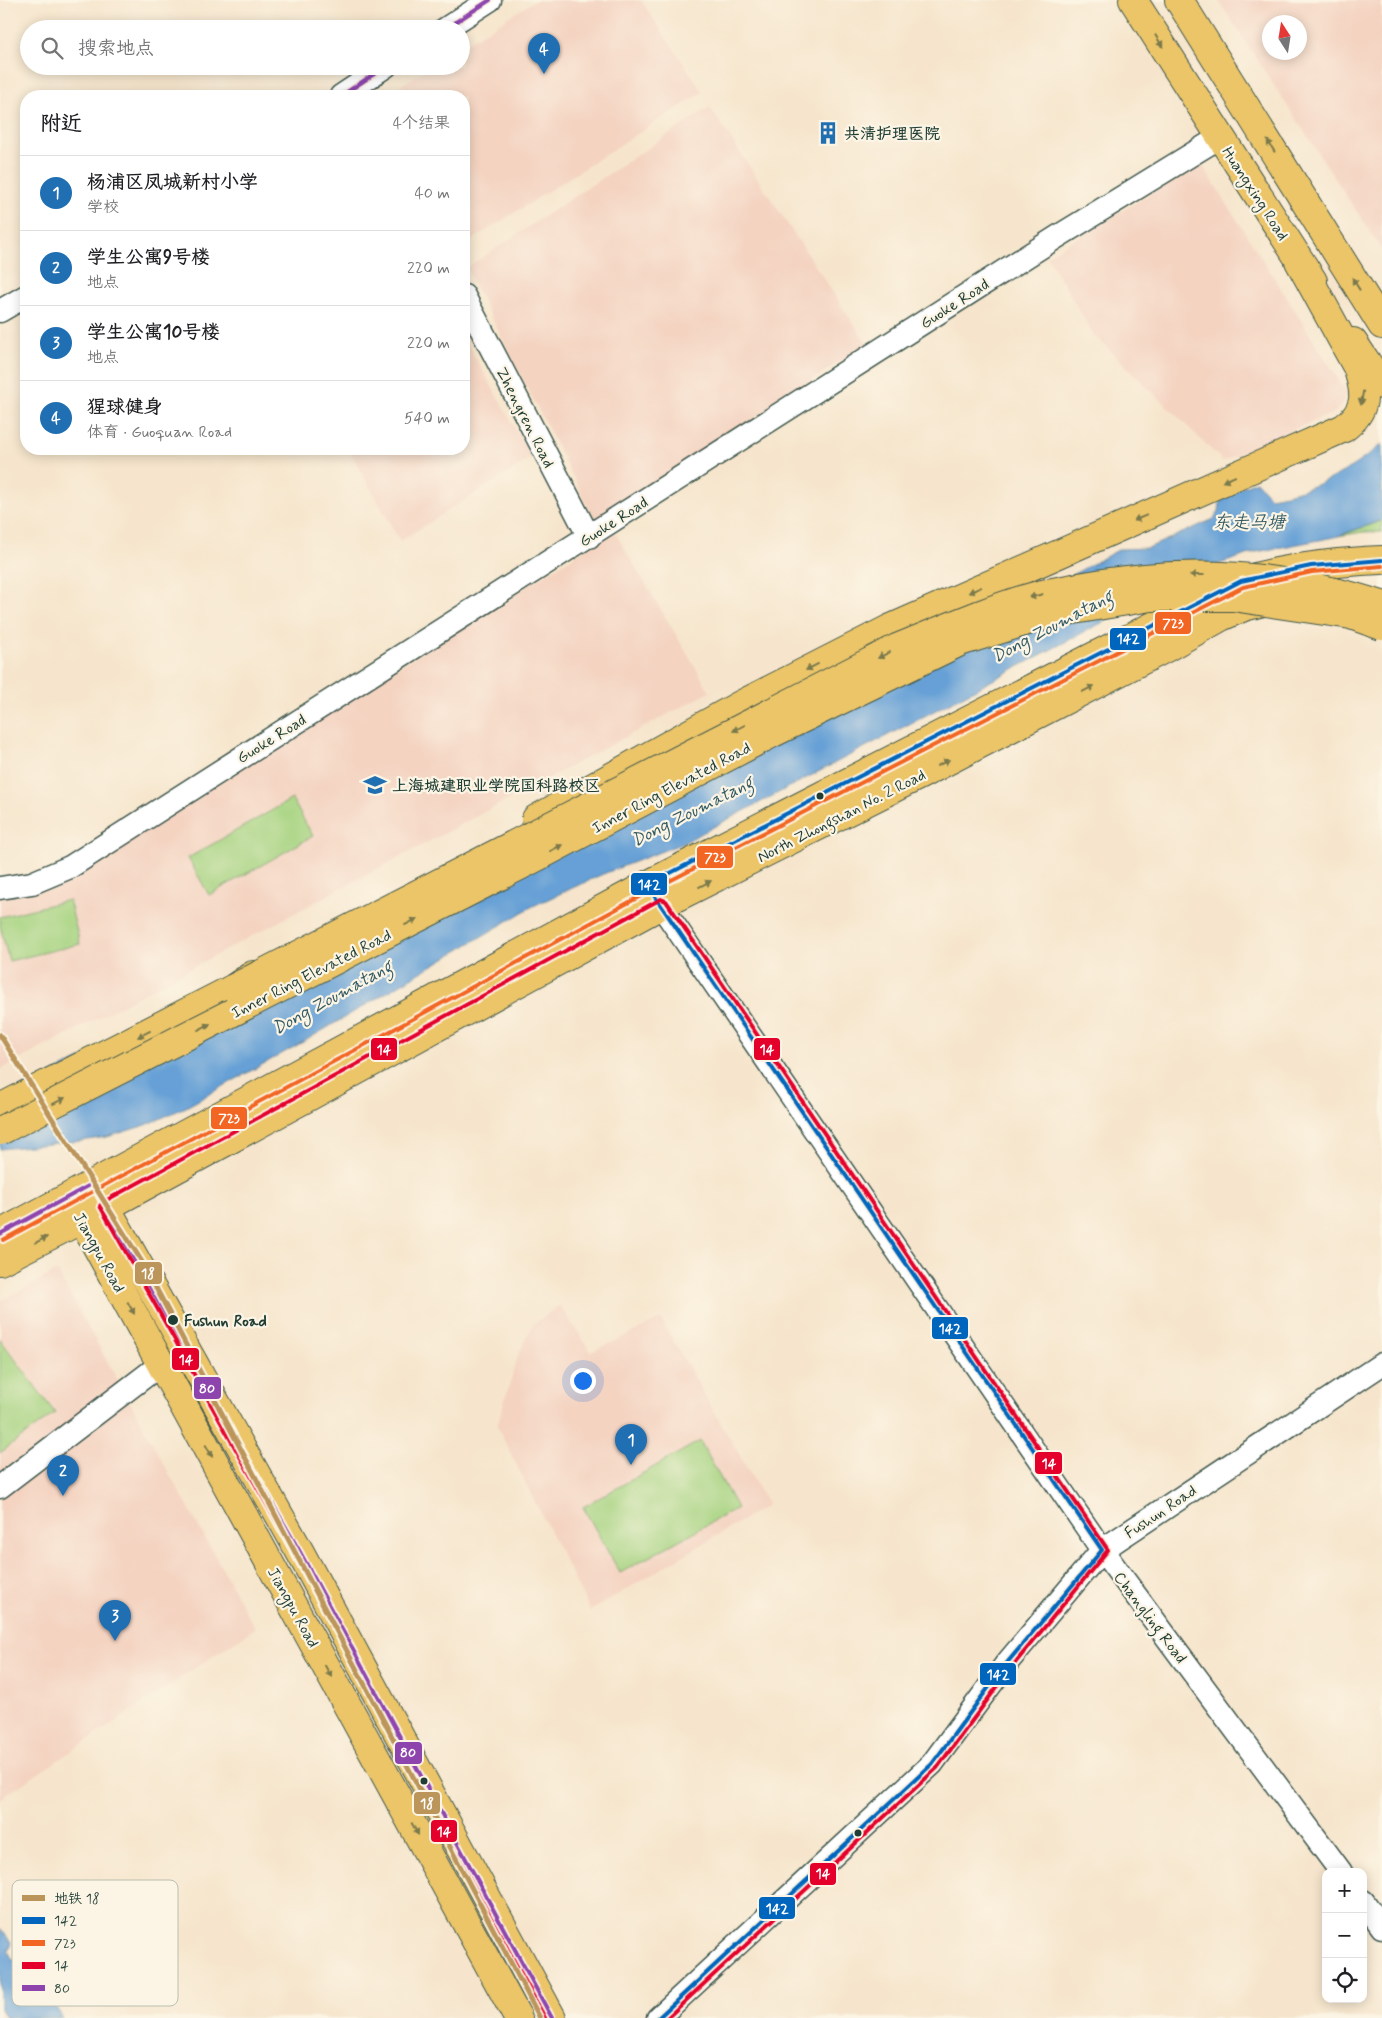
<!DOCTYPE html>
<html lang="zh">
<meta charset="utf-8">
<style>
:root{--surface:#fff;--page:#f2f2f2;--text:#202124;--muted:#757577;--line:#e0e0e0;--accent:#1f6fb2}
body{margin:0;font-family:Mynerve,"LXGW WenKai TC",sans-serif;background:var(--page);color:var(--text)}
.controls{position:absolute;right:15px;bottom:15px;display:grid;overflow:hidden;border-radius:10px;box-shadow:0 2px 12px #0003}
.controls button{width:45px;height:45px;display:grid;place-items:center;padding:0;border:0;border-bottom:1px solid var(--line);background:var(--surface);color:var(--text);font:25px sans-serif}
.compass{position:absolute;left:1262px;top:15px;width:45px;height:45px;border-radius:50%;background:var(--surface);box-shadow:0 2px 12px #0003;rotate:348deg}
.you{position:absolute;left:582px;top:1380px;width:18px;height:18px;margin:-12px;border:4px solid #fff;border-radius:50%;background:#1a73e8;box-shadow:0 0 0 8px #1a73e833}
.badge{display:grid;place-items:center;width:32px;height:32px;border-radius:50%;background:var(--accent);color:#fff;font-size:16px;font-weight:700}
.pin{position:absolute;translate:-50% -41px;filter:drop-shadow(0 1px 2px #0008)}
.pin::after{content:'';position:absolute;top:26px;width:18px;height:15px;background:inherit;clip-path:polygon(0 0,100% 0,50% 100%)}
.list{margin:0;padding:0;list-style:none}
h2{display:flex;justify-content:space-between;align-items:center;height:65px;margin:0;padding:0 20px;font-size:21px}
h2 small{font-size:16px;font-weight:400;color:var(--muted)}
.list li{display:grid;grid-template-columns:32px 1fr auto;gap:15px;align-items:center;box-sizing:border-box;height:75px;padding:0 20px;border-top:1px solid var(--line)}
.list b{display:block;font-size:19px;white-space:nowrap}
.list p{margin:0;font-size:16px;white-space:nowrap;color:var(--muted)}
.list em{font-size:16px;font-style:normal;color:var(--muted)}
.icon{flex:none;width:28px;height:28px;fill:none;stroke:currentColor;stroke-width:2;stroke-linecap:round;stroke-linejoin:round}
.map{position:relative;flex:none;width:1382px;height:2018px;overflow:hidden}
.search{position:absolute;background:var(--surface);box-shadow:0 2px 12px #0003;left:20px;top:20px;width:450px;height:55px;display:flex;align-items:center;gap:12px;box-sizing:border-box;padding:0 18px;border-radius:28px;color:var(--muted);font-size:19px}
.panel{position:absolute;background:var(--surface);box-shadow:0 2px 12px #0003;left:20px;top:90px;width:450px;height:365px;border-radius:20px}
.map>svg:first-child{display:block}
.built{fill:#f4d3c1;fill-rule:evenodd}
.green{fill:#a6d380;stroke:#62885a}
.water{fill:#66a0d6;stroke:#426e85}
.lines{fill:none;stroke-linecap:round;stroke-linejoin:round}
.minor-casing{stroke:#3f564b;stroke-width:25}
.major-casing{stroke:#3f564b;stroke-width:30}
.highway-casing{stroke:#3f564b;stroke-width:30}
.minor{stroke:#fff;stroke-width:22}
.major{stroke:#ecc569;stroke-width:28}
.highway{stroke:#ecc569;stroke-width:28}
.highway-bridge-casing{stroke:#3f564b;stroke-width:30;stroke-linecap:butt}
.highway-bridge{stroke:#ecc569;stroke-width:28}
.bus-1-casing{stroke:#fcf5e5;stroke-width:8}
.bus-2-casing{stroke:#fcf5e5;stroke-width:8}
.bus-3-casing{stroke:#fcf5e5;stroke-width:8}
.bus-4-casing{stroke:#fcf5e5;stroke-width:8}
.bus-1{stroke:#0065bd;stroke-width:4}
.bus-2{stroke:#f26522;stroke-width:4}
.bus-3{stroke:#e4002b;stroke-width:4}
.bus-4{stroke:#8e44ad;stroke-width:4}
.metro-1-casing{stroke:#fcf5e5;stroke-width:9}
.metro-1{stroke:#bb955a;stroke-width:5}
.oneway{fill:#7b7a4c}
.bus-dot{fill:#1f3d34;stroke:#fcf5e5;stroke-width:2}
.labels{text-anchor:middle;stroke-width:4.5;stroke-linejoin:round;paint-order:stroke}
.poi-label{font-size:16px;font-weight:bold;fill:#1f3d34;stroke:#fcf5e5;text-anchor:start}
.street-label{font-size:16px;fill:#1f3d34;stroke:#fcf5e5}
.stop-label{font-size:16px;font-weight:bold;fill:#1f3d34;stroke:#fcf5e5;text-anchor:start}
.water-label{font-size:18px;font-style:italic;fill:#345b65;stroke:#fcf5e5}
.key{fill:#fcf5e5;stroke:#babeb0;stroke-width:1}
.key-label{font-size:14px;fill:#1f3d34}
.line-badge{stroke:#fcf5e5;stroke-width:2}
.badge-label{font-size:14px;text-anchor:middle;font-weight:bold;fill:#fff}
</style>
<div class="map">
<svg width="1382" height="2018" viewBox="0 0 1382 2018">
<rect width="100%" height="100%" fill="#fcf5e5"/>
<filter id="ink" filterUnits="userSpaceOnUse"><feTurbulence type="fractalNoise" baseFrequency=".02" numOctaves="2"/><feDisplacementMap in="SourceGraphic" scale="10" xChannelSelector="R" yChannelSelector="G"/><feConvolveMatrix kernelMatrix="1 2 1 2 8 2 1 2 1" color-interpolation-filters="sRGB"/></filter>
<filter id="wash" filterUnits="userSpaceOnUse"><feTurbulence type="fractalNoise" baseFrequency=".0096" numOctaves="4" result="noise"/><feDisplacementMap in="SourceGraphic" scale="20" xChannelSelector="R" yChannelSelector="G"/><feGaussianBlur stdDeviation="1.12" result="paint"/><feColorMatrix in="noise" values="0 0 0 0 0 0 0 0 0 0 0 0 0 0 0 0 0 1.4 0 .05"/><feComposite in="paint" operator="in"/></filter>
<g filter="url(#wash)">
<rect width="100%" height="100%" fill="#f6e5cc"/>
<path class="built" d="M 536,0 L 641,0 L 703,92 L 464,245 L 464,96 L 384,96 L 431,66 L 461,66 L 461,47 Z
M 1218,0 L 1382,0 L 1382,250 ZM 1270,22 L 1300,22 L 1300,52 L 1270,52 Z
M 710,107 L 867,344 L 596,522 L 466,268 Z
M 1201,163 L 1349,396 L 1335,412 L 1223,461 L 1093,334 L 1047,256 Z
M 465,339 L 532,458 L 400,541 L 348,449 L 464,449 Z
M 614,531 L 710,692 L 0,1070 L 0,892 L 66,877 Z
M 57,1271 L 255,1628 L 0,1799 L 0,1301 Z
M 560,1305 L 591,1352 L 661,1319 L 768,1505 L 590,1611 L 497,1426 L 518,1356 L 533,1324 Z"/>
<path class="green" d="M 1382,521 L 1382,532 L 1363,532 L 1338,536 Z
M 292,799 L 313,836 L 209,895 L 188,858 Z
M 69,900 L 80,944 L 9,961 L 0,926 L 0,917 Z
M 0,1339 L 55,1413 L 0,1453 Z
M 700,1441 L 737,1508 L 620,1573 L 583,1507 Z"/>
<path class="water" d="M 1382,444 L 1382,520 L 1335,537 L 1256,552 L 1204,569 L 683,843 L 603,874 L 533,906 L 303,1042 L 186,1107 L 146,1125 L 107,1137 L 81,1141 L 0,1149 L 0,1098 L 948,642 L 1120,549 L 1148,548 L 1214,519 L 1219,511 L 1221,496 L 1256,481 L 1270,497 C 1315,490 1348,473 1382,444 Z
M 0,1928 L 12,1943 L 8,1951 L 13,1960 L 24,1961 L 63,2018 L 7,2018 L 0,2008 Z"/>
</g>
<g filter="url(#ink)">
<g class="lines">
<defs>
<path id="minor" d="M 445,29 L 490,0
M 341,96 L 386,66
M 464,296 L 589,537
M 0,311 L 26,296
M 0,888 L 32,883 L 70,867 L 1057,237 L 1220,137
M 651,891 L 1102,1550 L 1341,1872
M 0,1487 L 161,1364
M 1363,1901 L 1382,1927
M 658,2018 L 932,1764 L 1006,1664 L 1102,1550 L 1382,1364"/>
<path id="major" d="M 1133,0 L 1313,281
M 1179,0 L 1382,325
M 1353,342 L 1382,385
M 97,1191 L 300,1552 L 552,2018
M 73,1203 L 518,2018
M 0,1234 L 647,885 L 1241,581 C 1288,567 1333,562 1382,560
M 0,1261 L 106,1207 L 661,905 L 922,774 L 1166,648 L 1221,617 L 1244,607 L 1271,600"/>
<path id="highway" d="M 536,819 L 740,705 L 889,629 L 1344,428 C 1368,410 1366,393 1357,367 L 1299,261
M 0,1108 L 234,988 L 253,975"/>
</defs>
<use href="#minor" class="minor-casing"/>
<use href="#major" class="major-casing"/>
<use href="#highway" class="highway-casing"/>
<use href="#minor" class="minor"/>
<use href="#major" class="major"/>
<use href="#highway" class="highway"/>
<defs>
<path id="highway-bridge" d="M 234,988 L 897,648 C 942,630 988,609 1035,596 C 1049,592 1065,590 1079,587 C 1181,567 1283,573 1382,605
M 0,1131 L 547,852 L 771,734 L 960,642 L 1050,614 L 1151,597 L 1233,597 L 1351,615 L 1382,626"/>
</defs>
<use href="#highway-bridge" class="highway-bridge-casing"/>
<use href="#highway-bridge" class="highway-bridge"/>
<defs>
<path id="bus-1" d="M 1102,1550 L 647,885 L 1241,581 L 1311,566 L 1382,560
M 658,2018 L 932,1764 L 1006,1664 L 1102,1550"/>
<path id="bus-2" d="M 3,1240 L 650,891 L 1243,587 L 1312,572 L 1382,566"/>
<path id="bus-3" d="M 545,2018 L 295,1555 L 100,1206 L 103,1202 L 661,899 L 666,901 L 1108,1550 L 1011,1668 L 937,1768 L 667,2018"/>
<path id="bus-4" d="M 445,29 L 490,0
M 341,96 L 386,66
M 0,1234 L 92,1184 L 300,1552 L 552,2018"/>
</defs>
<use href="#bus-1" class="bus-1-casing"/>
<use href="#bus-2" class="bus-2-casing"/>
<use href="#bus-3" class="bus-3-casing"/>
<use href="#bus-4" class="bus-4-casing"/>
<use href="#bus-1" class="bus-1"/>
<use href="#bus-2" class="bus-2"/>
<use href="#bus-3" class="bus-3"/>
<use href="#bus-4" class="bus-4"/>
<defs>
<path id="metro-1" d="M 0,1035 L 144,1265 L 540,2018"/>
</defs>
<use href="#metro-1" class="metro-1-casing"/>
<use href="#metro-1" class="metro-1"/>
</g>
<defs><path id="oneway-solid" d="M-6-.8H1V-3.2L6.5 0L1 3.2V.8H-6Z" transform="scale(1.25)"/></defs>
<g class="oneway">
<use href="#oneway-solid" transform="translate(1159 41) rotate(58)"/>
<use href="#oneway-solid" transform="translate(1271 146) rotate(-122)"/>
<use href="#oneway-solid" transform="translate(1356 284) rotate(-122)"/>
<use href="#oneway-solid" transform="translate(1362 398) rotate(100)"/>
<use href="#oneway-solid" transform="translate(1229 479) rotate(156)"/>
<use href="#oneway-solid" transform="translate(1140 518) rotate(157)"/>
<use href="#oneway-solid" transform="translate(1197 575) rotate(180)"/>
<use href="#oneway-solid" transform="translate(975 590) rotate(156)"/>
<use href="#oneway-solid" transform="translate(1036 596) rotate(165)"/>
<use href="#oneway-solid" transform="translate(884 655) rotate(153)"/>
<use href="#oneway-solid" transform="translate(812 667) rotate(153)"/>
<use href="#oneway-solid" transform="translate(1088 689) rotate(-27)"/>
<use href="#oneway-solid" transform="translate(739 728) rotate(153)"/>
<use href="#oneway-solid" transform="translate(943 763) rotate(-27)"/>
<use href="#oneway-solid" transform="translate(556 848) rotate(-28)"/>
<use href="#oneway-solid" transform="translate(705 884) rotate(-27)"/>
<use href="#oneway-solid" transform="translate(411 922) rotate(-27)"/>
<use href="#oneway-solid" transform="translate(204 1027) rotate(-27)"/>
<use href="#oneway-solid" transform="translate(144 1034) rotate(153)"/>
<use href="#oneway-solid" transform="translate(59 1101) rotate(-27)"/>
<use href="#oneway-solid" transform="translate(41 1240) rotate(-27)"/>
<use href="#oneway-solid" transform="translate(131 1308) rotate(61)"/>
<use href="#oneway-solid" transform="translate(209 1451) rotate(61)"/>
<use href="#oneway-solid" transform="translate(328 1671) rotate(61)"/>
<use href="#oneway-solid" transform="translate(415 1829) rotate(61)"/>
</g>
</g>
<defs>
<symbol id="building-bare" viewBox="-9 -9 18 18"><path d="M-4-6H4V6H1V3H-1V6H-4ZM-2.5-4.3h1.7v1.8h-1.7ZM.8-4.3h1.7v1.8H.8ZM-2.5-1h1.7V.8h-1.7ZM.8-1h1.7V.8H.8Z" fill="#1f6fb2" stroke="#fcf5e5" stroke-width="2.5" paint-order="stroke"/></symbol>
<symbol id="school-bare" viewBox="-9 -9 18 18"><path d="M0-5L7-2L0 1L-7-2ZM-4 1L0 2.5L4 1V4Q0 6-4 4Z" fill="#1f6fb2" stroke="#fcf5e5" stroke-width="2.5" paint-order="stroke"/></symbol>
</defs>
<g fill-rule="evenodd">
<use href="#building-bare" x="812" y="117" width="32" height="32"/>
<use href="#school-bare" x="359" y="769" width="32" height="32"/>
</g>
<g class="bus-dot">
<circle cx="820" cy="796" r="4.5"/>
<circle cx="173" cy="1320" r="6"/>
<circle cx="424" cy="1781" r="4.5"/>
<circle cx="858" cy="1833" r="4.5"/>
</g>
<g class="labels">
<g class="poi-label">
<text x="844" y="139">共清护理医院</text>
<text x="392" y="791">上海城建职业学院国科路校区</text>
</g>
<g class="street-label">
<text transform="translate(1256 193) rotate(57)" y="6">Huangxing Road</text>
<text transform="translate(954 303) rotate(-33)" y="6">Guoke Road</text>
<text transform="translate(526 417) rotate(63)" y="6">Zhengren Road</text>
<text transform="translate(613 521) rotate(-33)" y="6">Guoke Road</text>
<text transform="translate(271 738) rotate(-32)" y="6">Guoke Road</text>
<text transform="translate(671 787) rotate(-28)" y="6">Inner Ring Elevated Road</text>
<text transform="translate(841 815) rotate(-27)" y="6">North Zhongshan No. 2 Road</text>
<text transform="translate(311 973) rotate(-27)" y="6">Inner Ring Elevated Road</text>
<text transform="translate(100 1252) rotate(61)" y="6">Jiangpu Road</text>
<text transform="translate(1160 1511) rotate(-34)" y="6">Fushun Road</text>
<text transform="translate(294 1607) rotate(61)" y="6">Jiangpu Road</text>
<text transform="translate(1151 1617) rotate(53)" y="6">Changling Road</text>
</g>
<g class="stop-label">
<text x="184" y="1326">Fushun Road</text>
</g>
<g class="water-label">
<text x="1249" y="528">东走马塘</text>
<text transform="translate(1052 626) rotate(-28)" y="6">Dong Zoumatang</text>
<text transform="translate(692 811) rotate(-27)" y="6">Dong Zoumatang</text>
<text transform="translate(332 997) rotate(-29)" y="6">Dong Zoumatang</text>
</g>
</g>
<rect x="12" y="1880" width="166" height="126" rx="8" class="key"/>
<rect x="22" y="1895" width="23" height="6" fill="#bb955a"/>
<rect x="22" y="1917" width="23" height="7" fill="#0065bd"/>
<rect x="22" y="1940" width="23" height="6" fill="#f26522"/>
<rect x="22" y="1962" width="23" height="7" fill="#e4002b"/>
<rect x="22" y="1985" width="23" height="6" fill="#8e44ad"/>
<g class="key-label">
<text x="54" y="1903">地铁 18</text>
<text x="54" y="1925">142</text>
<text x="54" y="1948">723</text>
<text x="54" y="1970">14</text>
<text x="54" y="1993">80</text>
</g>
<g class="line-badge">
<rect x="1154" y="611" width="38" height="24" rx="5" fill="#f26522"/>
<rect x="1109" y="627" width="38" height="24" rx="5" fill="#0065bd"/>
<rect x="696" y="845" width="38" height="24" rx="5" fill="#f26522"/>
<rect x="630" y="872" width="38" height="24" rx="5" fill="#0065bd"/>
<rect x="370" y="1037" width="28" height="24" rx="5" fill="#e4002b"/>
<rect x="753" y="1037" width="28" height="24" rx="5" fill="#e4002b"/>
<rect x="210" y="1106" width="38" height="24" rx="5" fill="#f26522"/>
<rect x="134" y="1261" width="29" height="24" rx="5" fill="#bb955a"/>
<rect x="931" y="1316" width="38" height="24" rx="5" fill="#0065bd"/>
<rect x="171" y="1347" width="29" height="24" rx="5" fill="#e4002b"/>
<rect x="193" y="1376" width="29" height="24" rx="5" fill="#8e44ad"/>
<rect x="1034" y="1451" width="29" height="24" rx="5" fill="#e4002b"/>
<rect x="979" y="1662" width="38" height="24" rx="5" fill="#0065bd"/>
<rect x="394" y="1741" width="29" height="24" rx="5" fill="#8e44ad"/>
<rect x="413" y="1791" width="28" height="24" rx="5" fill="#bb955a"/>
<rect x="430" y="1819" width="28" height="24" rx="5" fill="#e4002b"/>
<rect x="809" y="1862" width="28" height="24" rx="5" fill="#e4002b"/>
<rect x="758" y="1896" width="38" height="24" rx="5" fill="#0065bd"/>
</g>
<g class="badge-label">
<text x="1173" y="628">723</text>
<text x="1128" y="643">142</text>
<text x="715" y="862">723</text>
<text x="649" y="889">142</text>
<text x="384" y="1054">14</text>
<text x="767" y="1054">14</text>
<text x="229" y="1123">723</text>
<text x="148" y="1278">18</text>
<text x="950" y="1333">142</text>
<text x="186" y="1364">14</text>
<text x="207" y="1393">80</text>
<text x="1049" y="1468">14</text>
<text x="998" y="1679">142</text>
<text x="408" y="1757">80</text>
<text x="427" y="1808">18</text>
<text x="444" y="1836">14</text>
<text x="823" y="1878">14</text>
<text x="777" y="1913">142</text>
</g>
</svg>
<div class="controls">
<button>+</button>
<button>−</button>
<button><svg class="icon" aria-label="locate" viewBox="0 0 24 24"><circle cx="12" cy="12" r="6"/><path d="M12 2v4M12 18v4M2 12h4M18 12h4"/></svg></button>
</div>
<svg class="compass" viewBox="-18 -18 36 36"><path d="M0-13l5 13h-10z" fill="#e53935"/><path d="M0 13l5-13h-10z" fill="#757577"/></svg>
<div class="you"></div>
<div class="pin badge" style="left:631px;top:1465px">1</div>
<div class="pin badge" style="left:63px;top:1496px">2</div>
<div class="pin badge" style="left:115px;top:1641px">3</div>
<div class="pin badge" style="left:544px;top:74px">4</div>
<div class="search"><svg class="icon" aria-label="search" viewBox="0 0 24 24"><circle cx="10" cy="10" r="6"/><path d="M15 15l6 6"/></svg>搜索地点</div>
<section class="panel">
<h2>附近<small>4个结果</small></h2>
<ul class="list">
<li><span class="badge">1</span><div><b>杨浦区凤城新村小学</b><p>学校</p></div><em>40 m</em></li>
<li><span class="badge">2</span><div><b>学生公寓9号楼</b><p>地点</p></div><em>220 m</em></li>
<li><span class="badge">3</span><div><b>学生公寓10号楼</b><p>地点</p></div><em>220 m</em></li>
<li><span class="badge">4</span><div><b>猩球健身</b><p>体育 · Guoquan Road</p></div><em>540 m</em></li>
</ul>
</section>
</div>
